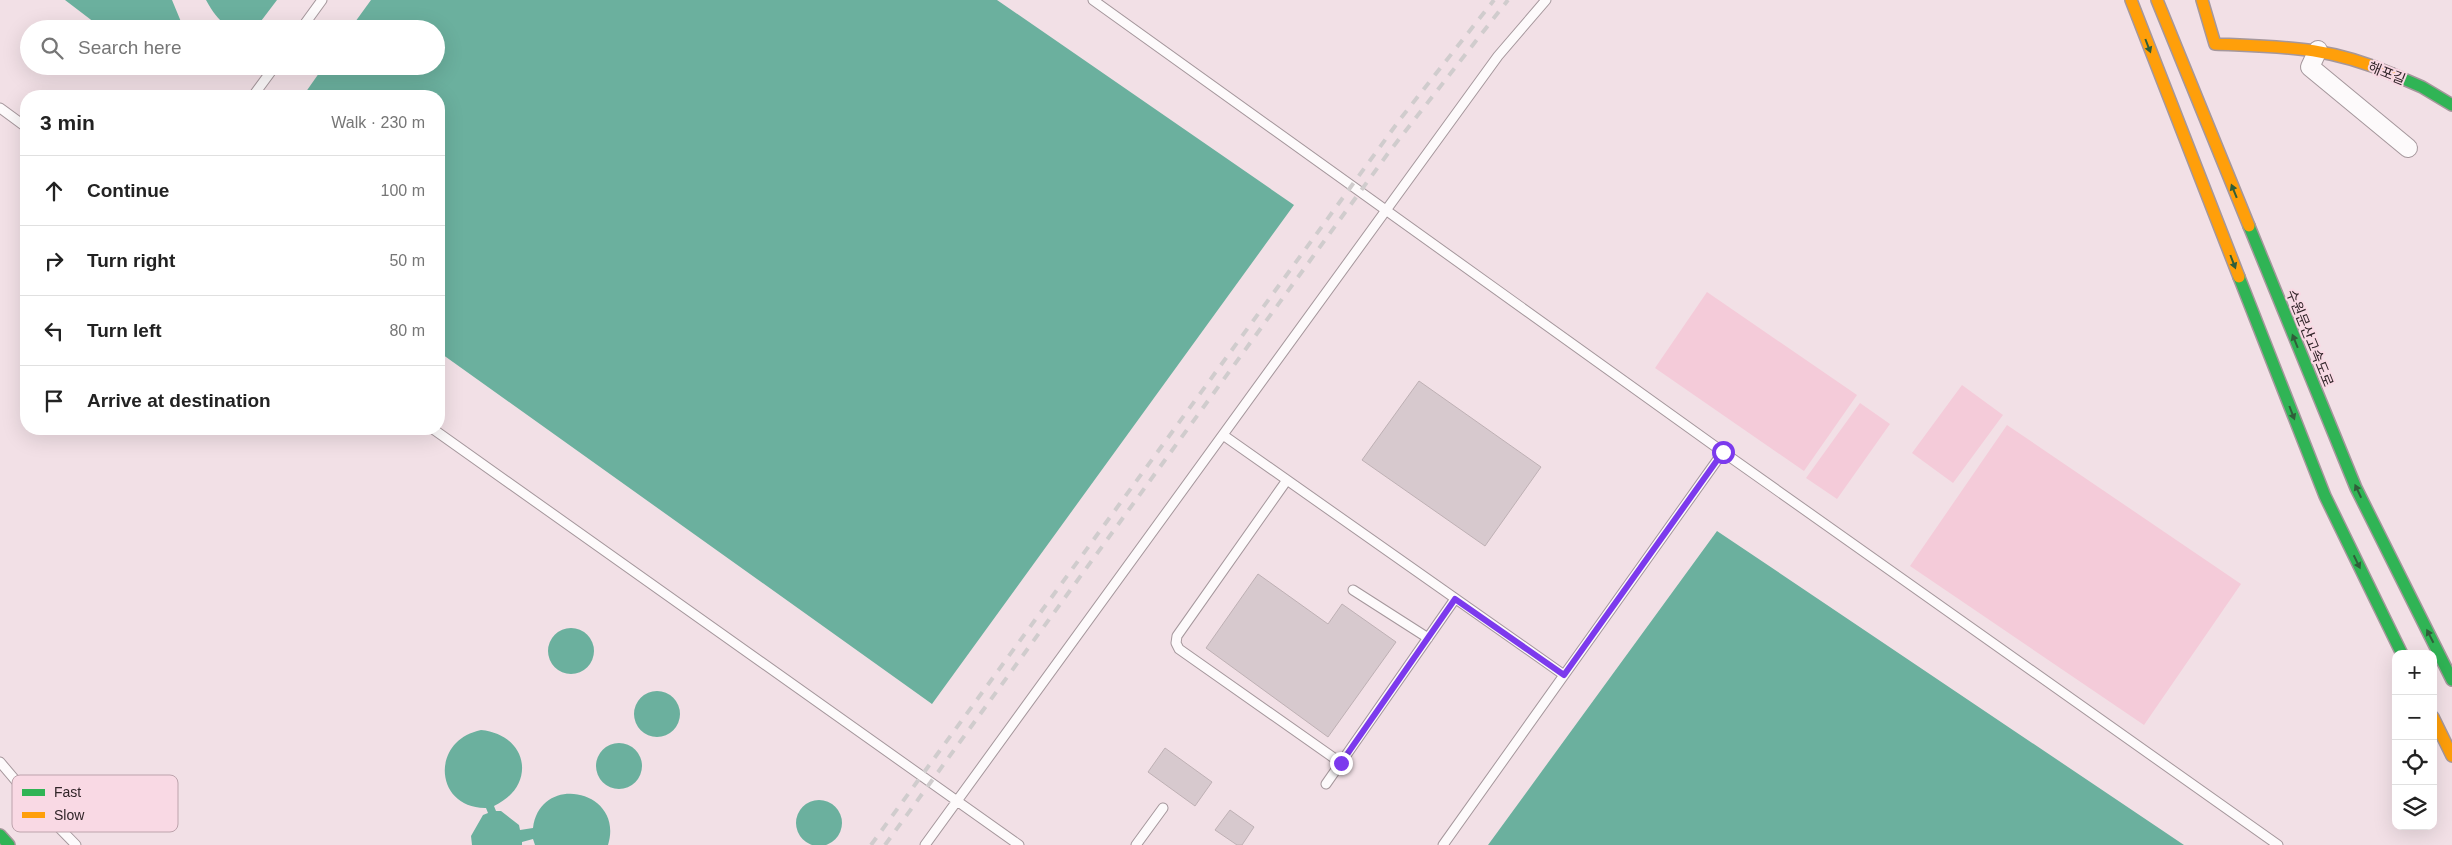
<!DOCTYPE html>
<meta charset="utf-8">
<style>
:root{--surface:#fff;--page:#f2f2f2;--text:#222;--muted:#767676;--line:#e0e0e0}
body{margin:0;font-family:Helvetica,"Noto Sans KR",sans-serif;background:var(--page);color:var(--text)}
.controls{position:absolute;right:15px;bottom:15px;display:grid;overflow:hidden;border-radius:10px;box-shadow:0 5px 20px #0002}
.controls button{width:45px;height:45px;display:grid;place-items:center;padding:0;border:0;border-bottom:1px solid var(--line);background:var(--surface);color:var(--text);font:25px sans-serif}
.stop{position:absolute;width:15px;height:15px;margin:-11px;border:4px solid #7c3aed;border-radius:50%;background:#fff}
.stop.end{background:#7c3aed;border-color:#fff;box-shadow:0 1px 5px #0008}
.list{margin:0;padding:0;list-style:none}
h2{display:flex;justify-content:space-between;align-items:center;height:65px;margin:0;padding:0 20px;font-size:21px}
h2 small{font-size:16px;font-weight:400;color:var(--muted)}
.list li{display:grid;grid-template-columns:32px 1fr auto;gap:15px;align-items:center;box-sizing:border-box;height:70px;padding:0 20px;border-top:1px solid var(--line)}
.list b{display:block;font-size:19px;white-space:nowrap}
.list em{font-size:16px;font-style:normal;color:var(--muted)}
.icon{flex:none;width:28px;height:28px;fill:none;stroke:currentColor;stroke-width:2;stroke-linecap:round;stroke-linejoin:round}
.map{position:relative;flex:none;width:2452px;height:845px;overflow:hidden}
.search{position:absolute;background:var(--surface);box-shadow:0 5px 20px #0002;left:20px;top:20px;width:425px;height:55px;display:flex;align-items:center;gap:12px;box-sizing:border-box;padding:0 18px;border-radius:28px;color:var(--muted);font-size:19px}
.panel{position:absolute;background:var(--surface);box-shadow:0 5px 20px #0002;left:20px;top:90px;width:425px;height:345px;border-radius:20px}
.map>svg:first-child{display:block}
.green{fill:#f4cbd9}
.water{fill:#6bb09e}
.building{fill:#d7c9ce;stroke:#beb0b4}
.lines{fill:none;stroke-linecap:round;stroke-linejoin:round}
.lane-casing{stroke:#a5979c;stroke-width:11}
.street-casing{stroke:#a5979c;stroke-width:20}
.fast-casing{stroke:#a5979c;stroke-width:14}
.slow-casing{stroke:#a5979c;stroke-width:14}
.lane{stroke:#fdfafb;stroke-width:9}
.street{stroke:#fdfafb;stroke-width:18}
.fast{stroke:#30b455;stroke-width:11}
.slow{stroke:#ff9f0a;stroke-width:11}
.rail{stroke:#d0cccd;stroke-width:4;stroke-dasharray:9 9;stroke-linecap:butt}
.oneway{fill:#305e3a}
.route{stroke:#7c3aed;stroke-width:6}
.labels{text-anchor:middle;stroke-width:4;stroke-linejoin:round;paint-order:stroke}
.street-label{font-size:14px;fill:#302428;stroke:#f9d9e4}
.key{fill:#f9d9e4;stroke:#bda3ac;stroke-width:1}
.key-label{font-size:14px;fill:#302428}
</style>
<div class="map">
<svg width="2452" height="845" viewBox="0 0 2452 845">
<rect width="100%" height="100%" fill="#f2e0e6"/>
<path class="green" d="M 1707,292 L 1857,395 L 1804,471 L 1655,368 Z
M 1962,385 L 2003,415 L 1953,483 L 1912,453 Z
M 1860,403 L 1890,424 L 1837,499 L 1806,478 Z
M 2007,425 L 2241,584 L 2144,725 L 1910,566 Z"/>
<path class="water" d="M 65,0 L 172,0 L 184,29 L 103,29 Z
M 206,0 L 277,0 L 255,29 C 227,29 220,25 206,0 Z
M 371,0 L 997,0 L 1294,205 L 932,704 L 439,352 L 439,96 L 303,96 L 324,66 L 436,66 L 436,29 L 350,29 Z
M 1717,531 L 2184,845 L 1488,845 Z
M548 651a23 23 0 1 1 46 0a23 23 0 1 1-46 0Z
M634 714a23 23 0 1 1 46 0a23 23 0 1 1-46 0Z
M 481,730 C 529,735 537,786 494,806 L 496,811 L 501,811 L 519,825 L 520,830 L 533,828 C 540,772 625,790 608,845 L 535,845 L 533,839 L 522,842 L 522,845 L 472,845 L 471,836 L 483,815 L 488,813 L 486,808 C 435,809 429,741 481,730 Z
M596 766a23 23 0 1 1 46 0a23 23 0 1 1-46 0Z
M796 823a23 23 0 1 1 46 0a23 23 0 1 1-46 0Z"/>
<path class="building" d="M 1419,381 L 1541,467 L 1485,546 L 1362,460 Z
M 1258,574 L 1328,624 L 1342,604 L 1396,642 L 1328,737 L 1206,648 Z
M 1165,748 L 1212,782 L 1195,806 L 1148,772 Z
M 1230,810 L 1254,827 L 1242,845 L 1237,845 L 1215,830 Z"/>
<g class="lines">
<defs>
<path id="lane" d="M 1093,0 L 1723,452 L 2278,845
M 301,29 L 322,0
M 253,96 L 275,66
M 0,108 L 26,127
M 433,429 L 1019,845
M 1223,435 L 1564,675
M 1287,480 L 1177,636 L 1176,643 L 1179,649 L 1341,763
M 1353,590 L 1428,638
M 0,762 L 33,801 L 76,845
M 1326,784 L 1455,599
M 925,845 L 1498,56 L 1546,0
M 1136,845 L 1163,808
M 1443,845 L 1723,452"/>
<path id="street" d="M 2318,50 L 2310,67 L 2408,148"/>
<path id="fast" d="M 2392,74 L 2422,87 L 2452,105
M 2249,226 L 2356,488 L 2452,680
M 2239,277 L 2325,496 L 2402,654
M 0,835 L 9,845"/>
<path id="slow" d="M 2131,0 L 2239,277
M 2157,0 L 2249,226
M 2202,0 L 2215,44 C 2283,47 2328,46 2392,74
M 2433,717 L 2452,756"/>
</defs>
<use href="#lane" class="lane-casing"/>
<use href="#street" class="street-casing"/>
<use href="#fast" class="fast-casing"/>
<use href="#slow" class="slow-casing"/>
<use href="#lane" class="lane"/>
<use href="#street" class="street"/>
<use href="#fast" class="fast"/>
<use href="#slow" class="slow"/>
<path class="rail" d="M 871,845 L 1401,118 L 1494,0
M 885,845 L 1389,152 L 1508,0"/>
</g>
<defs><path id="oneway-solid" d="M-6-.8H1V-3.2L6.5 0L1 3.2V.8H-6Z" transform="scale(1.25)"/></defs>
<g class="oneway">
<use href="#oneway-solid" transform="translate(2148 46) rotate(69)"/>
<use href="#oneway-solid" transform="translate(2234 191) rotate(-112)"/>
<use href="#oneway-solid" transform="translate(2233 262) rotate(69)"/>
<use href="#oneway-solid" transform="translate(2295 341) rotate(-112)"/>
<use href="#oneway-solid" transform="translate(2292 413) rotate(69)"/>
<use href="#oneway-solid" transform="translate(2358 491) rotate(-115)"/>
<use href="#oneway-solid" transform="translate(2357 562) rotate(64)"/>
<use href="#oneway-solid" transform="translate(2430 636) rotate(-117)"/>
</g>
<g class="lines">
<path class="route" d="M 1341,763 L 1455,599 L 1564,675 L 1723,452"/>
</g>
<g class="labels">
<g class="street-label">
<text transform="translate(2387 73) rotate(22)" y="5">해포길</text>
<text transform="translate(2310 338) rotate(68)" y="5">수원문산고속도로</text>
</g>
</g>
<rect x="12" y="775" width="166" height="57" rx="8" class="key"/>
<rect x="22" y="789" width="23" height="7" fill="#30b455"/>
<rect x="22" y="812" width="23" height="6" fill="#ff9f0a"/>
<g class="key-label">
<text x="54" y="797">Fast</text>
<text x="54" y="820">Slow</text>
</g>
</svg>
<div class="controls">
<button>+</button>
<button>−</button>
<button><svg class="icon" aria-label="locate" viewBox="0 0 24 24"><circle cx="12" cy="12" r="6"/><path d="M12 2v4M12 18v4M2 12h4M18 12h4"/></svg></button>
<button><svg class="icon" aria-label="layers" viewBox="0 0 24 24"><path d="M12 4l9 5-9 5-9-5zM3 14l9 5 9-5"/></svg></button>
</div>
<div class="stop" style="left:1723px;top:452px"></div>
<div class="stop end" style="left:1341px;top:763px"></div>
<div class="search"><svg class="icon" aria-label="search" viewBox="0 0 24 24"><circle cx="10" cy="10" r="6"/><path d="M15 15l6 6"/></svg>Search here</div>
<section class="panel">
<h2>3 min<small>Walk · 230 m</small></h2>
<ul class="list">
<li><svg class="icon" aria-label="ahead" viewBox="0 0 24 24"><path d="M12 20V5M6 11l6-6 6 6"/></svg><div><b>Continue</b></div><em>100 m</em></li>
<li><svg class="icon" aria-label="right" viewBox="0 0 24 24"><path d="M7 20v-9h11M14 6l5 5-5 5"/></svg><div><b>Turn right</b></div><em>50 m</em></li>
<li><svg class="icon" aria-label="left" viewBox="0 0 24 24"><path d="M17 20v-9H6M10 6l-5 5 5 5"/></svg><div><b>Turn left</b></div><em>80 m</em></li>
<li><svg class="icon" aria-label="arrive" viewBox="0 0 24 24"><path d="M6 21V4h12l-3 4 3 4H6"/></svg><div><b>Arrive at destination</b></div></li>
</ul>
</section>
</div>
